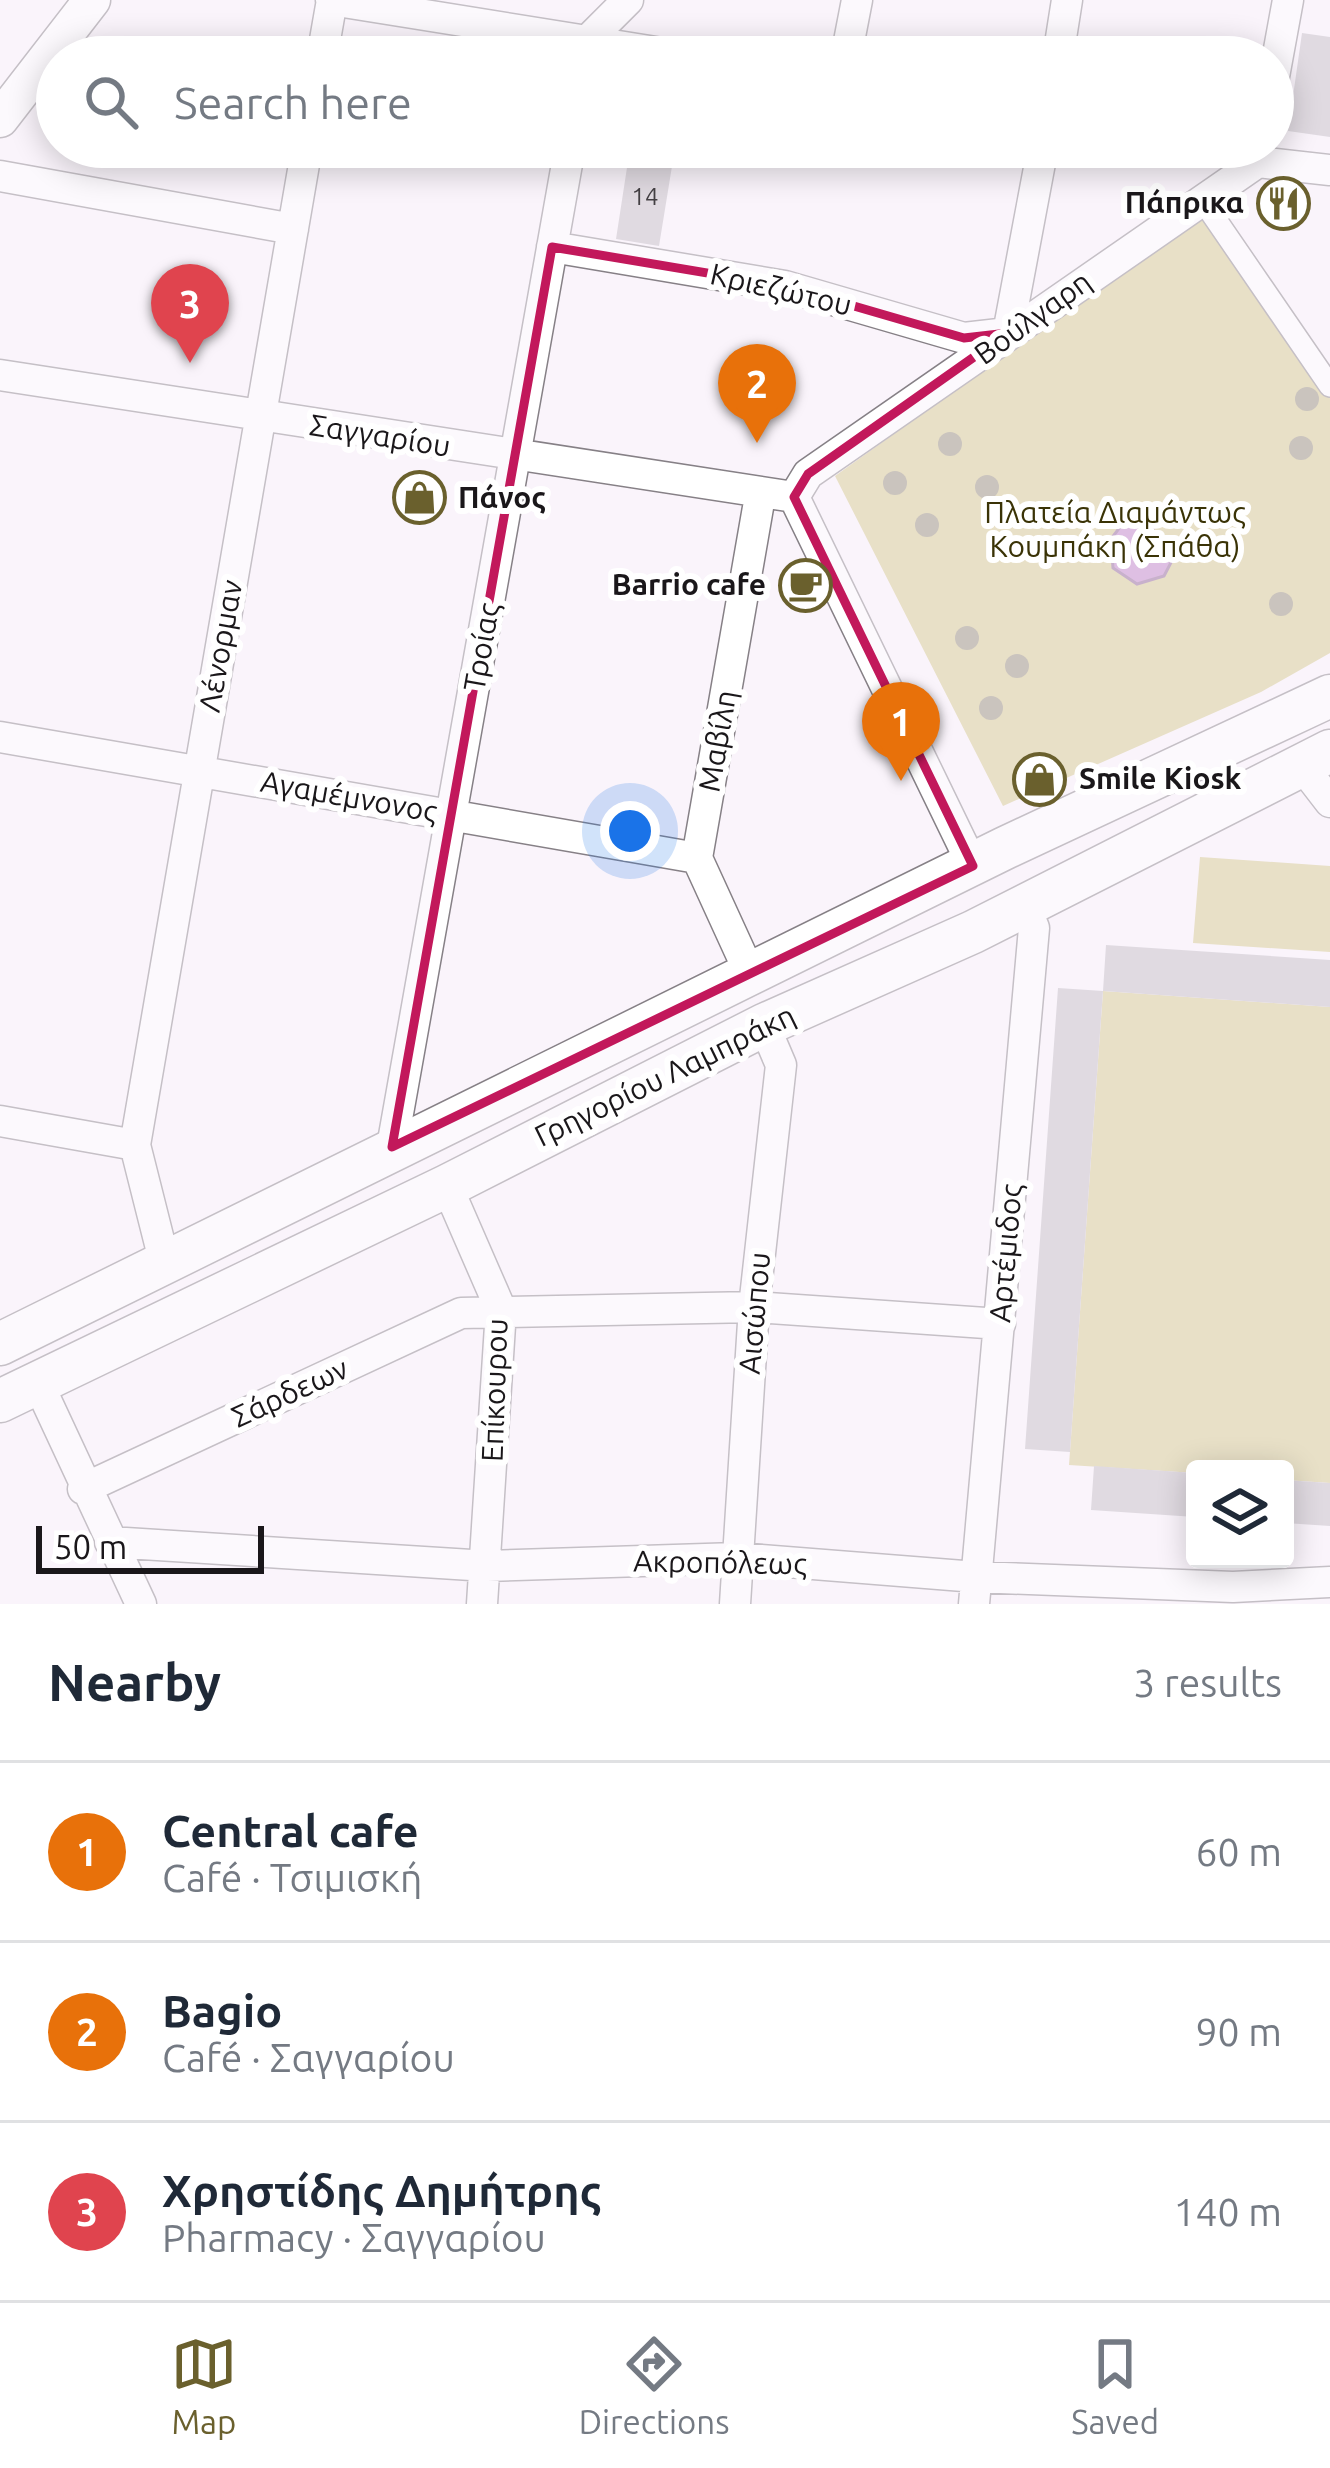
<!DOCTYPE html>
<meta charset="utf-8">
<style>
:root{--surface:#fff;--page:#f2f2f3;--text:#1f2937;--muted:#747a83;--line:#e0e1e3;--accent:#6a602d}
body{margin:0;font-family:Ubuntu,sans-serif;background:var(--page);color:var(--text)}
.controls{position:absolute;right:36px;bottom:36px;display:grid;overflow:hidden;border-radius:12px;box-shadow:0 6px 30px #0003}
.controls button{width:108px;height:108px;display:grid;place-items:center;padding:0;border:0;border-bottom:3px solid var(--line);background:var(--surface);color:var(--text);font:60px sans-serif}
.scale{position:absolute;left:36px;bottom:30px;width:228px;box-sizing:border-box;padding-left:12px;border:6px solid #1a171a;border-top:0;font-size:33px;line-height:42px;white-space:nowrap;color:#1a171a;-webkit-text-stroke:9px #fff;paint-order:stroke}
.you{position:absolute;left:630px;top:831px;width:42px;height:42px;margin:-30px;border:9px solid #fff;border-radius:50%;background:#1a73e8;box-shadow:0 0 0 18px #1a73e833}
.badge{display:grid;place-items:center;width:78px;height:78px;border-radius:50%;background:var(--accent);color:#fff;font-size:39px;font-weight:700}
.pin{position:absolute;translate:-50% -99px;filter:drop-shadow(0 3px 6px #0008)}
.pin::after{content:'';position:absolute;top:63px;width:42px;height:36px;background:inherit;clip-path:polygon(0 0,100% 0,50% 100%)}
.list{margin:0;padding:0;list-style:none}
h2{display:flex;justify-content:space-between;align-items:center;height:156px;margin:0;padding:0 48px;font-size:51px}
h2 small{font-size:39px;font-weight:400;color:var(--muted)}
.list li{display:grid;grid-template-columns:78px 1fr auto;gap:36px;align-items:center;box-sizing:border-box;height:180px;padding:0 48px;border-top:3px solid var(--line)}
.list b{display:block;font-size:45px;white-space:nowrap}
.list p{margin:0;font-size:39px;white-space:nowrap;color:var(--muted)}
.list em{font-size:39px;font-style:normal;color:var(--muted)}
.icon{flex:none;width:66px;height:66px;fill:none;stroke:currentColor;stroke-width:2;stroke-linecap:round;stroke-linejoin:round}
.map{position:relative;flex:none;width:1330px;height:1604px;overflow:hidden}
.search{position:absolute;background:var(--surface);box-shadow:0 6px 30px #0003;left:36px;right:36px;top:36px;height:132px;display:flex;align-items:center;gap:30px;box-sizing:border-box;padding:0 42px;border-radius:66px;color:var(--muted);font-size:45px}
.sheet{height:696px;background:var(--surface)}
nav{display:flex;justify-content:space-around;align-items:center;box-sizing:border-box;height:168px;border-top:3px solid var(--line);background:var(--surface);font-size:33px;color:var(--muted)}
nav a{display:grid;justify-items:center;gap:6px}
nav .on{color:var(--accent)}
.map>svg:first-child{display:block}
.green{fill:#d3c787}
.water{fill:#bd7fc5;stroke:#8c6092;stroke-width:3}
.building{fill:#c1bbc2}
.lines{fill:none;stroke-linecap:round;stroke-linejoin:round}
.pedestrian-casing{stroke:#868086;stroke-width:24}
.minor-casing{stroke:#868086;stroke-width:33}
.tertiary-casing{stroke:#868086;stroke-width:39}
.secondary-casing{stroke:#868086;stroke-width:45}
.pedestrian{stroke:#fff;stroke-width:21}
.minor{stroke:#fff;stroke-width:30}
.tertiary{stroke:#fff;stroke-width:36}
.secondary{stroke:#fff;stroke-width:42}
.tree{fill:#908a74}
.marked{fill:none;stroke:#c2185b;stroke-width:9;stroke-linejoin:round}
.labels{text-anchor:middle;stroke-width:12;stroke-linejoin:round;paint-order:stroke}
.number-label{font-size:24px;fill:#444044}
.poi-label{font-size:30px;font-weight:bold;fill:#1a171a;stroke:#fff;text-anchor:end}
.street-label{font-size:30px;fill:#1a171a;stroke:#fff}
.park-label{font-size:30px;fill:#3a3306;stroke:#fff}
</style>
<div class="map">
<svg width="1330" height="1604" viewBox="0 0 1330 1604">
<rect width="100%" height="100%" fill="#faf4fb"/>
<path class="green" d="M 1210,208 L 1330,394 L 1330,653 L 1261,692 L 1003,806 L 835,476 Z
M 1200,857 L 1330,866 L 1330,952 L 1193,943 Z
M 1103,991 L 1330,1007 L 1330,1483 L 1285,1480 L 1285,1469 L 1195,1469 L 1195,1473 L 1069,1465 Z"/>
<path class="water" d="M 1148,517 L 1159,520 L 1144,543 L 1176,553 L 1164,576 L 1137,584 L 1113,568 L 1111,539 L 1123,523 Z"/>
<path class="building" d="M 1302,33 L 1330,37 L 1330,137 L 1288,131 Z
M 630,148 L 674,154 L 659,246 L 616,239 Z
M 1106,945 L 1330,960 L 1330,1007 L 1103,991 L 1070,1452 L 1025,1449 L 1058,988 L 1103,991 Z
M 1094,1466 L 1195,1473 L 1195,1517 L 1091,1510 Z
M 1285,1480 L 1330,1483 L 1330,1526 L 1285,1523 Z"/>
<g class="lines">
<defs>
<path id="pedestrian" d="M 1201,198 L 1330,386"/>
<path id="minor" d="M 331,0 L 687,57
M 587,51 L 589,39 L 628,0
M 322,57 L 332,0
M 846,57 L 857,0
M 1058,57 L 1067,0
M 1273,82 L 1288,0
M 1258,162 L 1330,170
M 0,176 L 293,229
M 552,247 L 785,286 L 964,338 L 1008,333 L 1043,147
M 0,375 L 794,497 L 808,474 L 1258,162
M 794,497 L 973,866
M 0,737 L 697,858
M 1303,767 L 1330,802
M 751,976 L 697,858 L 760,496
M 0,1121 L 135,1145 L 165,1264
M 135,1145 L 307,147
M 392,1147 L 570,147
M 447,1186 L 501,1310 L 482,1604
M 38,1383 L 141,1604
M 83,1489 L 461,1313 L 754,1307 L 1000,1324
M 110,1542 L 487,1566 L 737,1558 L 976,1577 L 1233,1587 L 1330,1582
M 735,1604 L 754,1307 L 781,1065 L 764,1025
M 974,1604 L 1034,928 L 1024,903"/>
<path id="tertiary" d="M 0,119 L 92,0"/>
<path id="secondary" d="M 0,1344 L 1005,848 L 1330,696
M 0,1401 L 447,1186 L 764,1025 L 973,932 L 1330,751"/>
</defs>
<use href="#pedestrian" class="pedestrian-casing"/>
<use href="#minor" class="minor-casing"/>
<use href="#tertiary" class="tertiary-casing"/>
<use href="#secondary" class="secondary-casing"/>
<use href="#pedestrian" class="pedestrian"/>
<use href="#minor" class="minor"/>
<use href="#tertiary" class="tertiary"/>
<use href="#secondary" class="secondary"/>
</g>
<g class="tree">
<circle cx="1307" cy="399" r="12"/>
<circle cx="950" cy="444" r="12"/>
<circle cx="1301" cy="448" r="12"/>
<circle cx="895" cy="483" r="12"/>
<circle cx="987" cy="487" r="12"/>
<circle cx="927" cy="525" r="12"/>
<circle cx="1281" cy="604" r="12"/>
<circle cx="967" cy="638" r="12"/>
<circle cx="1017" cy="666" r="12"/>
<circle cx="991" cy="708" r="12"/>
</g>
<path d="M0 0H1330V1604H0ZM 552,247 L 785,286 L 964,338 L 1008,333 L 808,474 L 794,497 L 973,866 L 392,1147 Z" fill="#faf4fb" fill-opacity=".55" fill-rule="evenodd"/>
<path class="marked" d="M 552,247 L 785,286 L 964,338 L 1008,333 L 808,474 L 794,497 L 973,866 L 392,1147 Z"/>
<defs>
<symbol id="restaurant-ring" viewBox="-11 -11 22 22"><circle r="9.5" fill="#fff" stroke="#6a602d" stroke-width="1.5"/><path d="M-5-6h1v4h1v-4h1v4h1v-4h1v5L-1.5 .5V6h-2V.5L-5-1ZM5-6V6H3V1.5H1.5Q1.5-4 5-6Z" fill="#6a602d"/></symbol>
<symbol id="shop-ring" viewBox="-11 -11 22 22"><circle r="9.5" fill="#fff" stroke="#6a602d" stroke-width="1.5"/><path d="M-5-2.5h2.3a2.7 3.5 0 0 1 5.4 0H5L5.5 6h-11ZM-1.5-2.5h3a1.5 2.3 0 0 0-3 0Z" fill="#6a602d"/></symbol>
<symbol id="cafe-ring" viewBox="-11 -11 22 22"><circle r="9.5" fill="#fff" stroke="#6a602d" stroke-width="1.5"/><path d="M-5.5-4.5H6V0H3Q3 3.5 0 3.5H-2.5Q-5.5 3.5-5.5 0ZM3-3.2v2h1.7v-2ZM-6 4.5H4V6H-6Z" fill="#6a602d"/></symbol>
</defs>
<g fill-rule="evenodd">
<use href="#restaurant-ring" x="1254" y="174" width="59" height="59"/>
<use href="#shop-ring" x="390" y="468" width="59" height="59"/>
<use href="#cafe-ring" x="776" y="556" width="59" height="59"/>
<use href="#shop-ring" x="1010" y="750" width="59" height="59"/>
</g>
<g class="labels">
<g class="number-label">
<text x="645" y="205">14</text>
</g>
<g class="poi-label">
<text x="1244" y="213">Πάπρικα</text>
<text x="458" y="508" text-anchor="start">Πάνος</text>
<text x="766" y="595">Barrio cafe</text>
<text x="1079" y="789" text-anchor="start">Smile Kiosk</text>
</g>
<g class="street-label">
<text transform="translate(781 290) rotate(13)" y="10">Κριεζώτου</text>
<text transform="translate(1033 318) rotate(-36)" y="10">Βούλγαρη</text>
<text transform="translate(380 436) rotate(9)" y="10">Σαγγαρίου</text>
<text transform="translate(221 646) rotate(-80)" y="10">Λένορμαν</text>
<text transform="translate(482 647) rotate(-80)" y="10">Τροίας</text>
<text transform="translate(718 741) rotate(-80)" y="10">Μαβίλη</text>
<text transform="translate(349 797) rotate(10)" y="10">Αγαμέμνονος</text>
<text transform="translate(665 1076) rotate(-26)" y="10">Γρηγορίου Λαμπράκη</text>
<text transform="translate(1006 1253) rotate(-85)" y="10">Αρτέμιδος</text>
<text transform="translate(755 1313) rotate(-85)" y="10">Αισώπου</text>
<text transform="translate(495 1390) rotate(-88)" y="10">Επίκουρου</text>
<text transform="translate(290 1393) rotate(-25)" y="10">Σάρδεων</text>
<text transform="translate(720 1563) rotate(1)" y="10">Ακροπόλεως</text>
</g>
<g class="park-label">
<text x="1115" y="523">Πλατεία Διαμάντως<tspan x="1115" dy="34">Κουμπάκη (Σπάθα)</tspan></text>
</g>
</g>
</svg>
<div class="controls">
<button><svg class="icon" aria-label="layers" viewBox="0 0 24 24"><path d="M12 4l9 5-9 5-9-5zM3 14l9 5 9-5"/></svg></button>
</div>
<div class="scale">50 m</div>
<div class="you"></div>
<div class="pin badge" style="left:901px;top:781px;background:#e8710a">1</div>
<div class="pin badge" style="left:757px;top:443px;background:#e8710a">2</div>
<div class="pin badge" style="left:190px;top:363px;background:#e0444e">3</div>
<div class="search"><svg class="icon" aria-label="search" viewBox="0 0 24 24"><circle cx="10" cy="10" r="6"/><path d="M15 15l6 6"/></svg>Search here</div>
</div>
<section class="sheet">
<h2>Nearby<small>3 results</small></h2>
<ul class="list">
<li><span class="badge" style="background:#e8710a">1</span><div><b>Central cafe</b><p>Café · Τσιμισκή</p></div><em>60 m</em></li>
<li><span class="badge" style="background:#e8710a">2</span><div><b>Bagio</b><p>Café · Σαγγαρίου</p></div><em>90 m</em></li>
<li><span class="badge" style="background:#e0444e">3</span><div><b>Χρηστίδης Δημήτρης</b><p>Pharmacy · Σαγγαρίου</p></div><em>140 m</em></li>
</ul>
</section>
<nav>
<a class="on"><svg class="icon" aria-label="map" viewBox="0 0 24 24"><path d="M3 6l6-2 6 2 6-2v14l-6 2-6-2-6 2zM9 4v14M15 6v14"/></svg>Map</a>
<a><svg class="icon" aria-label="directions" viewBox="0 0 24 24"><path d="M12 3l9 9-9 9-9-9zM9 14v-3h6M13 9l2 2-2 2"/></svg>Directions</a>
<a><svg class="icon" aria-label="saved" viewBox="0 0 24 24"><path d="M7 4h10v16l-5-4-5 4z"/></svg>Saved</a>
</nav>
